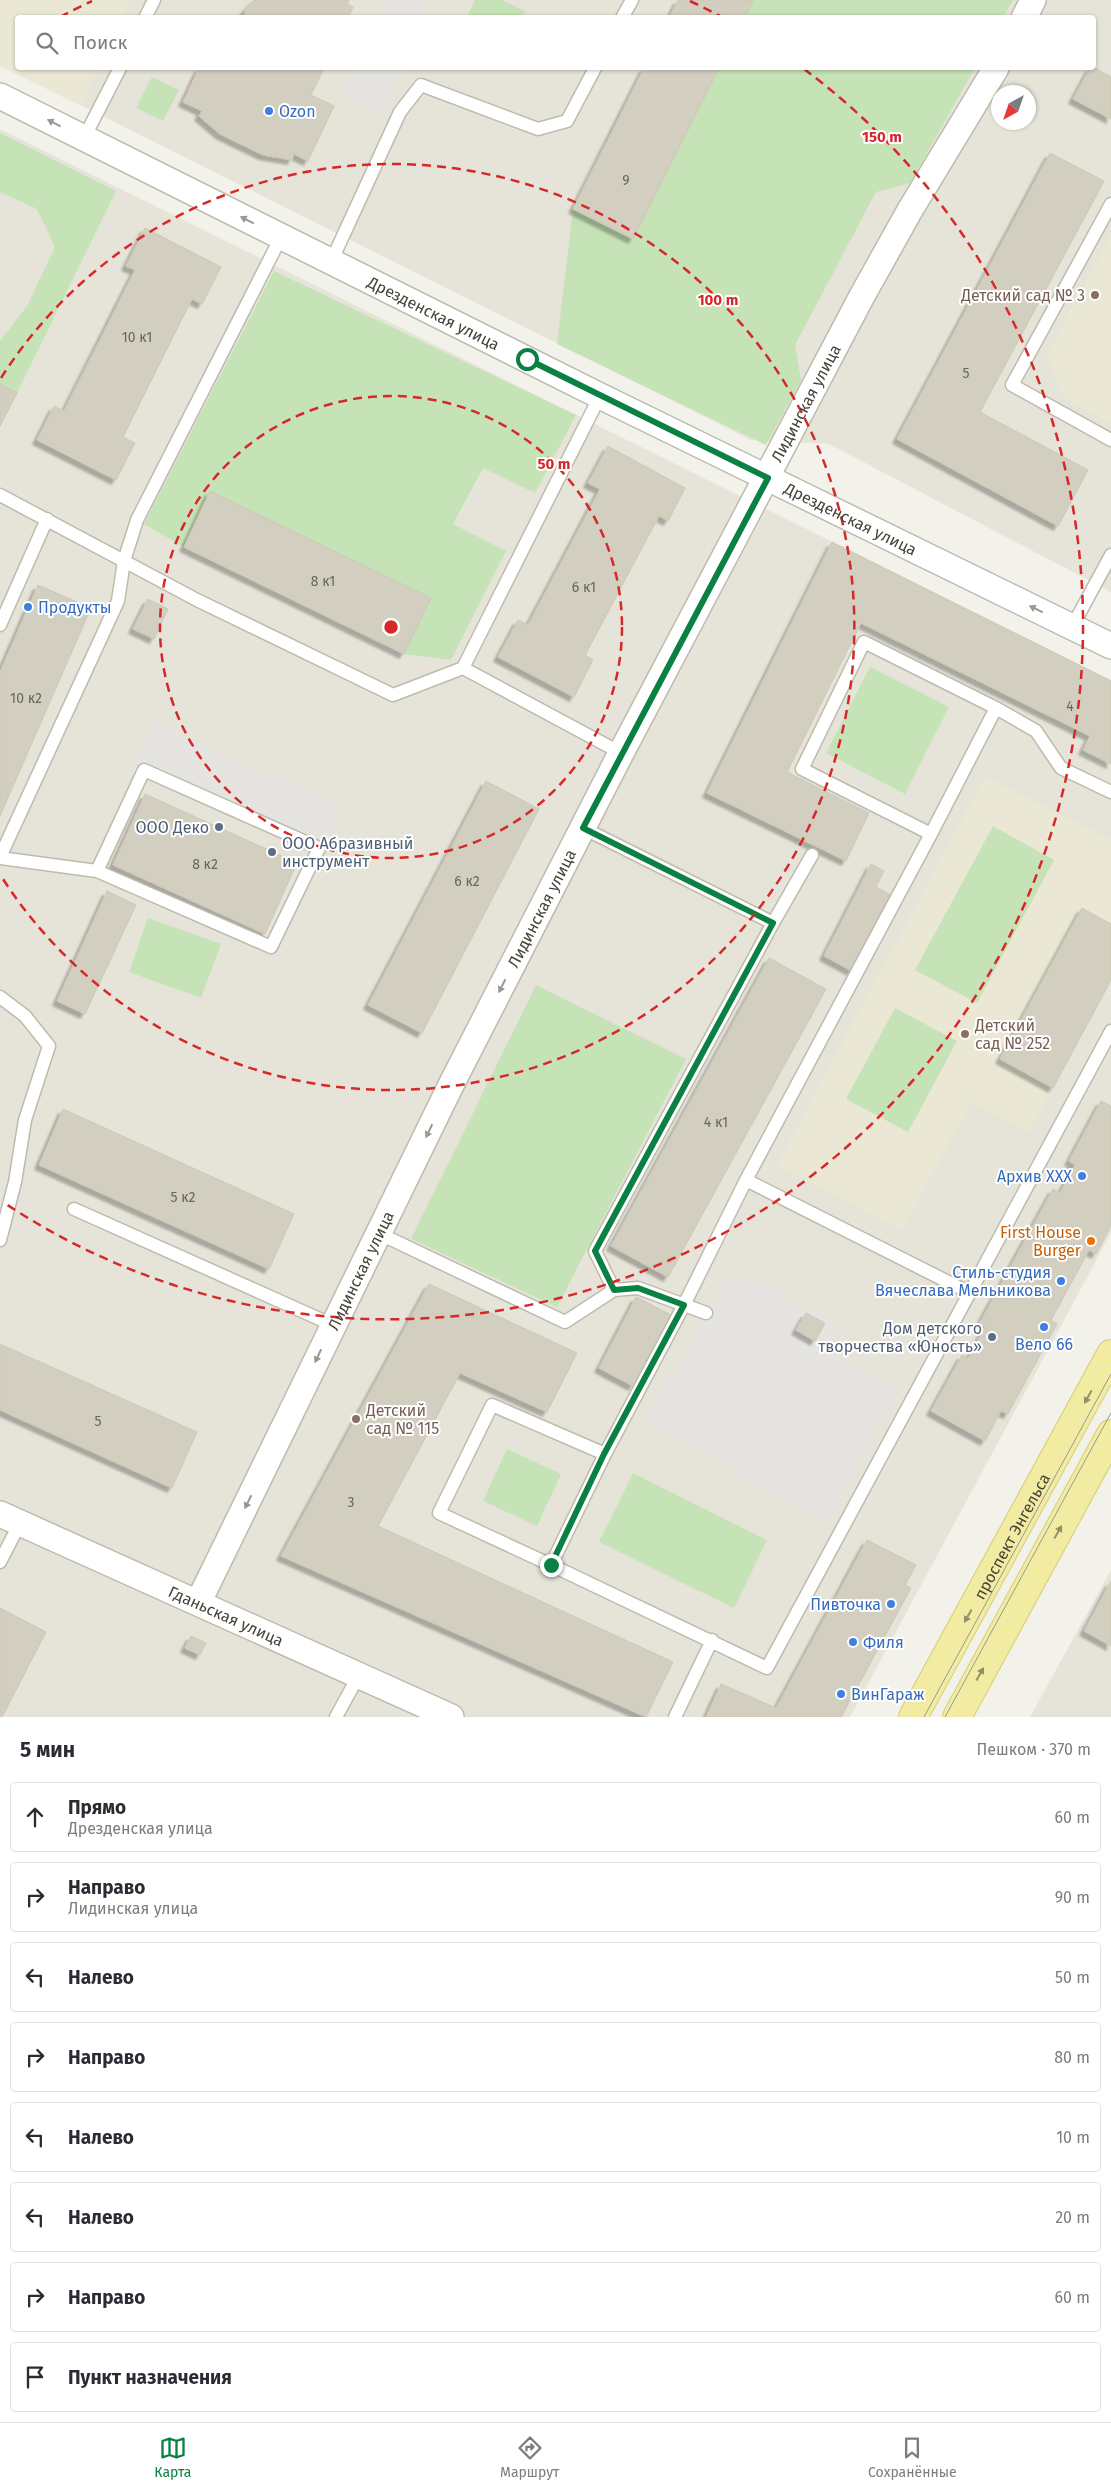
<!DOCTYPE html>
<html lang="ru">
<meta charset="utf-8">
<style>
:root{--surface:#fff;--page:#f7f7f7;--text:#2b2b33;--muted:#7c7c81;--line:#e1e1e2;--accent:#0b8043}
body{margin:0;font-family:"Fira Sans",sans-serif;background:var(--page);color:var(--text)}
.compass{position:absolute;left:991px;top:85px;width:45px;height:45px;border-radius:50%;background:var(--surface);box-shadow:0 1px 4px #0004;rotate:220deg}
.stop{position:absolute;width:15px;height:15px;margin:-11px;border:4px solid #0b8043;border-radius:50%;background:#fff}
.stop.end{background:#0b8043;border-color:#fff;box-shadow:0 1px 5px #0008}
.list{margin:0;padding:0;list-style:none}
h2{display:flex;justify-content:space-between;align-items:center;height:65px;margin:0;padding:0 20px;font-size:21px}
h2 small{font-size:16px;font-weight:400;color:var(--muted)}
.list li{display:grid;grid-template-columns:32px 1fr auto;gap:15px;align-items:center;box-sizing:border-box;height:70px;margin:0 10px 10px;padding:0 10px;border:1px solid var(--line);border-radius:5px}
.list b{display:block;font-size:19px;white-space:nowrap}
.list p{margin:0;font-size:16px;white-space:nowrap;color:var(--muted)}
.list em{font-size:16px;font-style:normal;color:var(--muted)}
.icon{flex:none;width:28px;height:28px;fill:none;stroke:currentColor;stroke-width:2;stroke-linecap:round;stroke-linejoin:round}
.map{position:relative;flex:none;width:1111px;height:1717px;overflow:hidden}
.search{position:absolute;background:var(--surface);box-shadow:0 1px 4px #0004;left:15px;right:15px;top:15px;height:55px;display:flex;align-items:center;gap:12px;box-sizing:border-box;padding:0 18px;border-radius:5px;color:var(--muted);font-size:19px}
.sheet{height:705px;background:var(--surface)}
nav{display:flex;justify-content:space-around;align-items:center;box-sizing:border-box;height:70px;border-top:1px solid var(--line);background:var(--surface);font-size:14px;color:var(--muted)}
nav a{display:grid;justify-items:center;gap:2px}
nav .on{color:var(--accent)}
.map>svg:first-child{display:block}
.residential{fill:#e6e4d8;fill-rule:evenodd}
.education{fill:#eae8d5}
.green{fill:#c6e2b7}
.parking{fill:#e5e4e1}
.building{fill:#d3cfc0;stroke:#cdc8b4;filter:url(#shadow)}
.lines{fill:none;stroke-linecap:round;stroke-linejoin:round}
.lane-casing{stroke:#bdbbad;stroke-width:15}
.street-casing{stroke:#bdbbad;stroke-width:28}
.primary-casing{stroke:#d6cc75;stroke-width:30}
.lane{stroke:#fff;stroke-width:12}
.street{stroke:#fff;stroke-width:25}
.primary{stroke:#f2eca3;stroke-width:28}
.tram{stroke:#979797;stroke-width:1}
.oneway{fill:#999892}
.oneway2{fill:#938f69}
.route{stroke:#0b8043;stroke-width:6}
.ring{fill:none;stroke:#d62828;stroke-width:2.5;stroke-dasharray:9 6}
.shop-dot{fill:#3f7fe0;stroke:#fff;stroke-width:2}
.education-dot{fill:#8d6e63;stroke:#fff;stroke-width:2}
.service-dot{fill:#5c6f8a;stroke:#fff;stroke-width:2}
.food-dot{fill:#e8710a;stroke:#fff;stroke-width:2}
.labels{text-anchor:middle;stroke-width:4;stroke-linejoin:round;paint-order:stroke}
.number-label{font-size:14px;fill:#69665b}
.shop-label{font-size:16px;fill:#366cbe;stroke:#fff;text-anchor:start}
.education-label{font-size:16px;fill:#785e54;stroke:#fff;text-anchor:start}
.street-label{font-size:16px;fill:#464339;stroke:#fff}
.service-label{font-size:16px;fill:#4e5e75;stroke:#fff;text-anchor:end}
.food-label{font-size:16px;fill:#c56008;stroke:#fff;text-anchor:end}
.centre{fill:#d62828;stroke:#fff;stroke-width:2.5}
.ring-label{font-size:15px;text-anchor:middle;font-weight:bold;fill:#d62828;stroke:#fff;stroke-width:4;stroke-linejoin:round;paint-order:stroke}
</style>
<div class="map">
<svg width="1111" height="1717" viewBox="0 0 1111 1717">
<defs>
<filter id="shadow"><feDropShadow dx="-4.5" dy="4.5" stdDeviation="1" flood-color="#0004"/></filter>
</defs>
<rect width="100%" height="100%" fill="#f3f2ea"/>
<path class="residential" d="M 0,0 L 1111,0 L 1111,592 L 829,444 L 751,440 L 0,65 ZM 18,18 L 1094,18 L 1094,68 L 18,68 ZM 998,92 L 1028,92 L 1028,122 L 998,122 Z
M 0,129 L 1111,680 L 1111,1233 L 850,1717 L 0,1717 Z
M 1111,1570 L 1111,1717 L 1030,1717 Z"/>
<path class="education" d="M 0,0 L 131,0 L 123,17 L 18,18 L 18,68 L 99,68 L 81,106 L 0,66 Z
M 1111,234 L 1111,423 L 1064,397 L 1047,357 Z
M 985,777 L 1111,840 L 1111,980 L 1029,1131 L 971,1102 L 902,1229 L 777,1165 Z"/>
<path class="green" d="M 475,0 L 502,0 L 525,11 L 522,17 L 467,17 Z
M 753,0 L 1013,0 L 1003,17 L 744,18 Z
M 719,68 L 975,68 L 910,183 L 876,192 L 795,345 L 801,380 L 766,445 L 557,344 L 573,209 L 633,239 Z
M 152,77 L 179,90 L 163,121 L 136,108 Z
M 0,133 L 116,191 L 17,393 L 0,384 L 0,341 L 27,306 L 55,247 L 37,209 L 0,192 Z
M 274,271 L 576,415 L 535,493 L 483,468 L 453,524 L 506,551 L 451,660 L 404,654 L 210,492 L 184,547 L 144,524 Z
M 870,667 L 949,707 L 905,794 L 826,753 Z
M 993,826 L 1054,860 L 977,1003 L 915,970 Z
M 148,918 L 221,944 L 201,998 L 129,972 Z
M 536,985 L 686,1059 L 557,1307 L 411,1239 Z
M 895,1008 L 957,1041 L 908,1132 L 846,1099 Z
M 507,1449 L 561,1474 L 537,1526 L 483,1501 Z
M 633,1473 L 767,1540 L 734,1608 L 599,1542 Z"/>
<path class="parking" d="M 380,0 L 424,0 L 422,17 L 379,17 L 386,3 Z
M 355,68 L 405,68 L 390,97 L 387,117 L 341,97 Z
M 155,724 L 340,806 L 319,855 L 133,772 Z
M 725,1277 L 753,1280 L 839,1324 L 825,1350 L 898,1389 L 827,1521 L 646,1423 Z"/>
<path class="building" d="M 254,0 L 349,0 L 347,4 L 353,7 L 348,18 L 244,18 L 245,10 Z
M 678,0 L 751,0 L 753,1 L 744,18 L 669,18 Z
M 1094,67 L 1111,77 L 1111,119 L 1073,99 L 1090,68 Z
M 199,68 L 324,68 L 311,95 L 334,106 L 308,161 L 294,154 L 292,160 L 263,155 L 220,134 L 199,116 L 202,111 L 183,102 Z
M 644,68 L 719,68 L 633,239 L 573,209 Z
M 1050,153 L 1104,181 L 980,412 L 1088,470 L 1058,526 L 897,439 Z
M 145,228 L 221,267 L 202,304 L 192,299 L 123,437 L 135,443 L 116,480 L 37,440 L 54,406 L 64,411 L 135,270 L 126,266 Z
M 0,384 L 17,393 L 0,426 Z
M 608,446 L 685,488 L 668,521 L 659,516 L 585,655 L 593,660 L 574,697 L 498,657 L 518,620 L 528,625 L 600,489 L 588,483 Z
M 210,491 L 431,598 L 404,654 L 184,547 Z
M 832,542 L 1111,681 L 1111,764 L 1083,750 L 1090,736 L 861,623 L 787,772 L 869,813 L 846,861 L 707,793 Z
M 38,585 L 91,608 L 0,816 L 0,672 Z
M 148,599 L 168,609 L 154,639 L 133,629 Z
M 486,781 L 539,809 L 422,1033 L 368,1005 Z
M 145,794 L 297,863 L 265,934 L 113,865 Z
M 871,864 L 884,871 L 876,887 L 891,895 L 852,971 L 824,956 Z
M 107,891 L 136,905 L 85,1014 L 57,1001 Z
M 1082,908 L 1111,924 L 1111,980 L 1053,1088 L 1000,1059 Z
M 769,958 L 826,989 L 668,1277 L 611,1246 Z
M 1101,1101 L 1111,1106 L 1111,1226 L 1096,1254 L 1089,1250 L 1051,1320 L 1057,1324 L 1011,1408 L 1008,1414 L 1001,1411 L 985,1441 L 931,1411 L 962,1355 L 968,1358 L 971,1353 L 985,1327 L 979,1324 L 1053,1189 L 1060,1193 L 1075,1165 L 1069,1161 Z
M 63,1109 L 294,1214 L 269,1269 L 39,1165 Z
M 429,1284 L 577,1353 L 547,1412 L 460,1373 L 378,1526 L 673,1662 L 646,1717 L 281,1556 Z
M 636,1297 L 671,1315 L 633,1386 L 599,1368 Z
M 806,1313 L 825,1323 L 815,1341 L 796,1330 Z
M 0,1344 L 197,1432 L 172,1488 L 0,1410 Z
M 867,1540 L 916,1565 L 905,1585 L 911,1588 L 841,1717 L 706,1717 L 721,1684 L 776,1708 Z
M 1111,1581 L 1111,1646 L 1084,1631 Z
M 0,1608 L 46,1632 L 2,1717 L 0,1717 Z
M 191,1636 L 206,1643 L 200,1655 L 185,1648 Z"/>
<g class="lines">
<defs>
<path id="lane" d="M 145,18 L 154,0
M 622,18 L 632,0
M 84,138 L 120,68
M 1111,204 L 1012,385 L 1111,440
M 331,262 L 400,112 L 421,85 L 538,129 L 567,121 L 595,68
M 0,495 L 197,600 L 393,695 L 463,668 L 621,753
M 0,625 L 47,519
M 1072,627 L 1111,555
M 463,668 L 600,396
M 1111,792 L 1061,768 L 1036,731 L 996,708 L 931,834 L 746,1180 L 684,1305 L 605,1454 L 551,1565 L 767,1668 L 1111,1031
M 583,828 L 773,923 L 595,1251 L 614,1290
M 931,834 L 802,769 L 864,642 L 996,708
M 0,857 L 118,601 L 124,561 L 137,520 L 281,237
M 0,858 L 97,871 L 271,947 L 319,848 L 144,770 L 97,871
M 773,923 L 812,855
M 0,997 L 25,1016 L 49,1046 L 25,1120 L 15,1182 L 0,1240
M 746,1180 L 970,1293
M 74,1209 L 333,1325
M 378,1233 L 565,1322 L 614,1290 L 638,1288 L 706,1313
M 0,1562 L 20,1523
M 551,1565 L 439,1513 L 492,1405 L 605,1454
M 336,1717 L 359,1675
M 675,1717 L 712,1640"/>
<g id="street">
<path d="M 1024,18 L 1033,0"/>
<path id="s1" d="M 0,96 L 600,396 L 1111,646"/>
<path id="s2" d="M 0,1514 L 451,1717"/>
<path id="s3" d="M 198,1603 L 451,1085 L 621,753 L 862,296 L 910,210 L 996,68"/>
</g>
<g id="primary">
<path id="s4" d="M 913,1717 L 1111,1354"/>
<path d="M 957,1717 L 1111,1434"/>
</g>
</defs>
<use href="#lane" class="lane-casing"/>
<use href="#street" class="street-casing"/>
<use href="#primary" class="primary-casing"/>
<use href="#lane" class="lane"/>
<use href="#street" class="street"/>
<use href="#primary" class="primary"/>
<path class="tram" d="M 924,1717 L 1111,1374
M 945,1717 L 1111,1413"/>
</g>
<defs><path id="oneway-solid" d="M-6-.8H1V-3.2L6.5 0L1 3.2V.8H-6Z" transform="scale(1.25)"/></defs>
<g class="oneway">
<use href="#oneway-solid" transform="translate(54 123) rotate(-153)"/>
<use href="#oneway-solid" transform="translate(247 220) rotate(-153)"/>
<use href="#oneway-solid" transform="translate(1036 609) rotate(-154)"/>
<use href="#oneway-solid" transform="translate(502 986) rotate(117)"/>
<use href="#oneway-solid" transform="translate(429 1131) rotate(116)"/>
<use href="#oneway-solid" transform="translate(318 1356) rotate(115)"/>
<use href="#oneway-solid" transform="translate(248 1502) rotate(116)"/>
</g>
<g class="oneway2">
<use href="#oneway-solid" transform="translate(1088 1397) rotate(119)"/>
<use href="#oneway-solid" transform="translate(1058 1532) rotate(-61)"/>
<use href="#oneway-solid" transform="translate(968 1616) rotate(119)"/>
<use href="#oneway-solid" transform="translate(980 1674) rotate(-61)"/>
</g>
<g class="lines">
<path class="route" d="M 527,359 L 768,478 L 583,828 L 773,923 L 595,1251 L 614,1290 L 638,1288 L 684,1305 L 604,1454 L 551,1565"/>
</g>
<g class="ring">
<circle cx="391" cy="627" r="231"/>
<path d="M1 378A463 463 0 1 1 1 876"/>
<path d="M60 17A694 694 0 0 1 92 1M690 1A694 694 0 0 1 722 17M804 69A694 694 0 0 1 3 1202"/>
</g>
<g class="shop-dot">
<circle cx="269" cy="111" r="5"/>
<circle cx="28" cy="607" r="5"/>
<circle cx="1082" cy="1176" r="5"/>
<circle cx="1061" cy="1281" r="5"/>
<circle cx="1044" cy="1327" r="5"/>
<circle cx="891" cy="1604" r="5"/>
<circle cx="853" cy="1642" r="5"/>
<circle cx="841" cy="1694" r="5"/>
</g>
<g class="education-dot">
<circle cx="1095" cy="295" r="5"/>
<circle cx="965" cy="1034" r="5"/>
<circle cx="356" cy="1419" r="5"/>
</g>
<g class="service-dot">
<circle cx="219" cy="827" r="5"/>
<circle cx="272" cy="852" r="5"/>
<circle cx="992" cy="1337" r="5"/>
</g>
<circle class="food-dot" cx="1091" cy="1241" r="5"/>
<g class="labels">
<g class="number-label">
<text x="626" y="185">9</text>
<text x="137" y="342">10 к1</text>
<text x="966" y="378">5</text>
<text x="323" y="586">8 к1</text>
<text x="584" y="592">6 к1</text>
<text x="26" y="703">10 к2</text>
<text x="1070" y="711">4</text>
<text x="205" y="869">8 к2</text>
<text x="467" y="886">6 к2</text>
<text x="716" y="1127">4 к1</text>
<text x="183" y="1202">5 к2</text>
<text x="98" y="1426">5</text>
<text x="351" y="1507">3</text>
</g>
<g class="shop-label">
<text x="279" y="117">Ozon</text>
<text x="38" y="613">Продукты</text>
<text x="1072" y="1182" text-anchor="end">Архив XXX</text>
<text x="1051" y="1278" text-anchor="end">Стиль-студия<tspan x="1051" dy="18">Вячеслава Мельникова</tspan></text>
<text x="1044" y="1350" text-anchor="middle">Вело 66</text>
<text x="881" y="1610" text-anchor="end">Пивточка</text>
<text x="863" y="1648">Филя</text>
<text x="851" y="1700">ВинГараж</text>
</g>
<g class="education-label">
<text x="1085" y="301" text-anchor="end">Детский сад № 3</text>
<text x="975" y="1031">Детский<tspan x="975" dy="18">сад № 252</tspan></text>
<text x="366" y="1416">Детский<tspan x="366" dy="18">сад № 115</tspan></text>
</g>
<g class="street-label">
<text dy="6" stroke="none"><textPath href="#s1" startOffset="485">Дрезденская улица</textPath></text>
<text dy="6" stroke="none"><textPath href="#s3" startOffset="1345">Лидинская улица</textPath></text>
<text dy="6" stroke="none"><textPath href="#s1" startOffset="950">Дрезденская улица</textPath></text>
<text dy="6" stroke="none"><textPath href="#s3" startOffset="775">Лидинская улица</textPath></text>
<text dy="6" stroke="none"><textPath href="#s3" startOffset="370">Лидинская улица</textPath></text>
<text dy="6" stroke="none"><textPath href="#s4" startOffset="206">проспект Энгельса</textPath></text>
<text dy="6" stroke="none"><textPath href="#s2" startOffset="248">Гданьская улица</textPath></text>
</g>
<g class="service-label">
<text x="209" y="833">ООО Деко</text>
<text x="282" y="849" text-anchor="start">ООО Абразивный<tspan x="282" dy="18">инструмент</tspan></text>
<text x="982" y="1334">Дом детского<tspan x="982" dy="18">творчества «Юность»</tspan></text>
</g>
<g class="food-label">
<text x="1081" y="1238">First House<tspan x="1081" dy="18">Burger</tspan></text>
</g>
</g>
<circle cx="391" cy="627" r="8" class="centre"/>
<g class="ring-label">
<text x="882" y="142">150 m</text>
<text x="718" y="305">100 m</text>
<text x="554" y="469">50 m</text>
</g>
</svg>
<svg class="compass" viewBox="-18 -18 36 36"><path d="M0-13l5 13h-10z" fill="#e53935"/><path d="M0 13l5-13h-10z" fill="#7c7c81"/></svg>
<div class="stop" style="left:527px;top:359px"></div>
<div class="stop end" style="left:551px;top:1565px"></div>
<div class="search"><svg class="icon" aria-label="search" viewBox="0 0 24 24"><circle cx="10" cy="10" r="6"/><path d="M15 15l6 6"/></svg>Поиск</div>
</div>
<section class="sheet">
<h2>5 мин<small>Пешком · 370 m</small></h2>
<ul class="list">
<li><svg class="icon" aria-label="ahead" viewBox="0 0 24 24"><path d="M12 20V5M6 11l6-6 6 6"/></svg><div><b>Прямо</b><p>Дрезденская улица</p></div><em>60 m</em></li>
<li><svg class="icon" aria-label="right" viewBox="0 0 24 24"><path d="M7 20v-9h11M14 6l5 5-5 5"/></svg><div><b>Направо</b><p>Лидинская улица</p></div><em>90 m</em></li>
<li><svg class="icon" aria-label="left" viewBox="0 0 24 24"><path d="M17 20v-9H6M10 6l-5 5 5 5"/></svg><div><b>Налево</b></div><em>50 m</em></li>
<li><svg class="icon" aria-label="right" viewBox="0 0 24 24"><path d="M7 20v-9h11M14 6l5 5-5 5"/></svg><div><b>Направо</b></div><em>80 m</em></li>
<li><svg class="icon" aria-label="left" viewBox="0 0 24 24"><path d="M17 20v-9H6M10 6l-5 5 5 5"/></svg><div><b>Налево</b></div><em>10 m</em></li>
<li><svg class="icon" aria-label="left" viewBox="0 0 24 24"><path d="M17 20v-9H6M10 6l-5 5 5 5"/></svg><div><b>Налево</b></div><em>20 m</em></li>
<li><svg class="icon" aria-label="right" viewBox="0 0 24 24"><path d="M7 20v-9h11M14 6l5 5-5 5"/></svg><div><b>Направо</b></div><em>60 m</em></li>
<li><svg class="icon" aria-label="arrive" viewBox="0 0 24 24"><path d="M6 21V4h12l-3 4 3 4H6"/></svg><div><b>Пункт назначения</b></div></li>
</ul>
</section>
<nav>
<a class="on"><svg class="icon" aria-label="map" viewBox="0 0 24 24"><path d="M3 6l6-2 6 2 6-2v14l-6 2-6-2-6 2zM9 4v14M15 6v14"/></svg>Карта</a>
<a><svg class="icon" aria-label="directions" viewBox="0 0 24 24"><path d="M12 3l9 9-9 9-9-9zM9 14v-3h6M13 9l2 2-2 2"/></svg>Маршрут</a>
<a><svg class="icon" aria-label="saved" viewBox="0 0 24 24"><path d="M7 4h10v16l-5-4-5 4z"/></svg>Сохранённые</a>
</nav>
